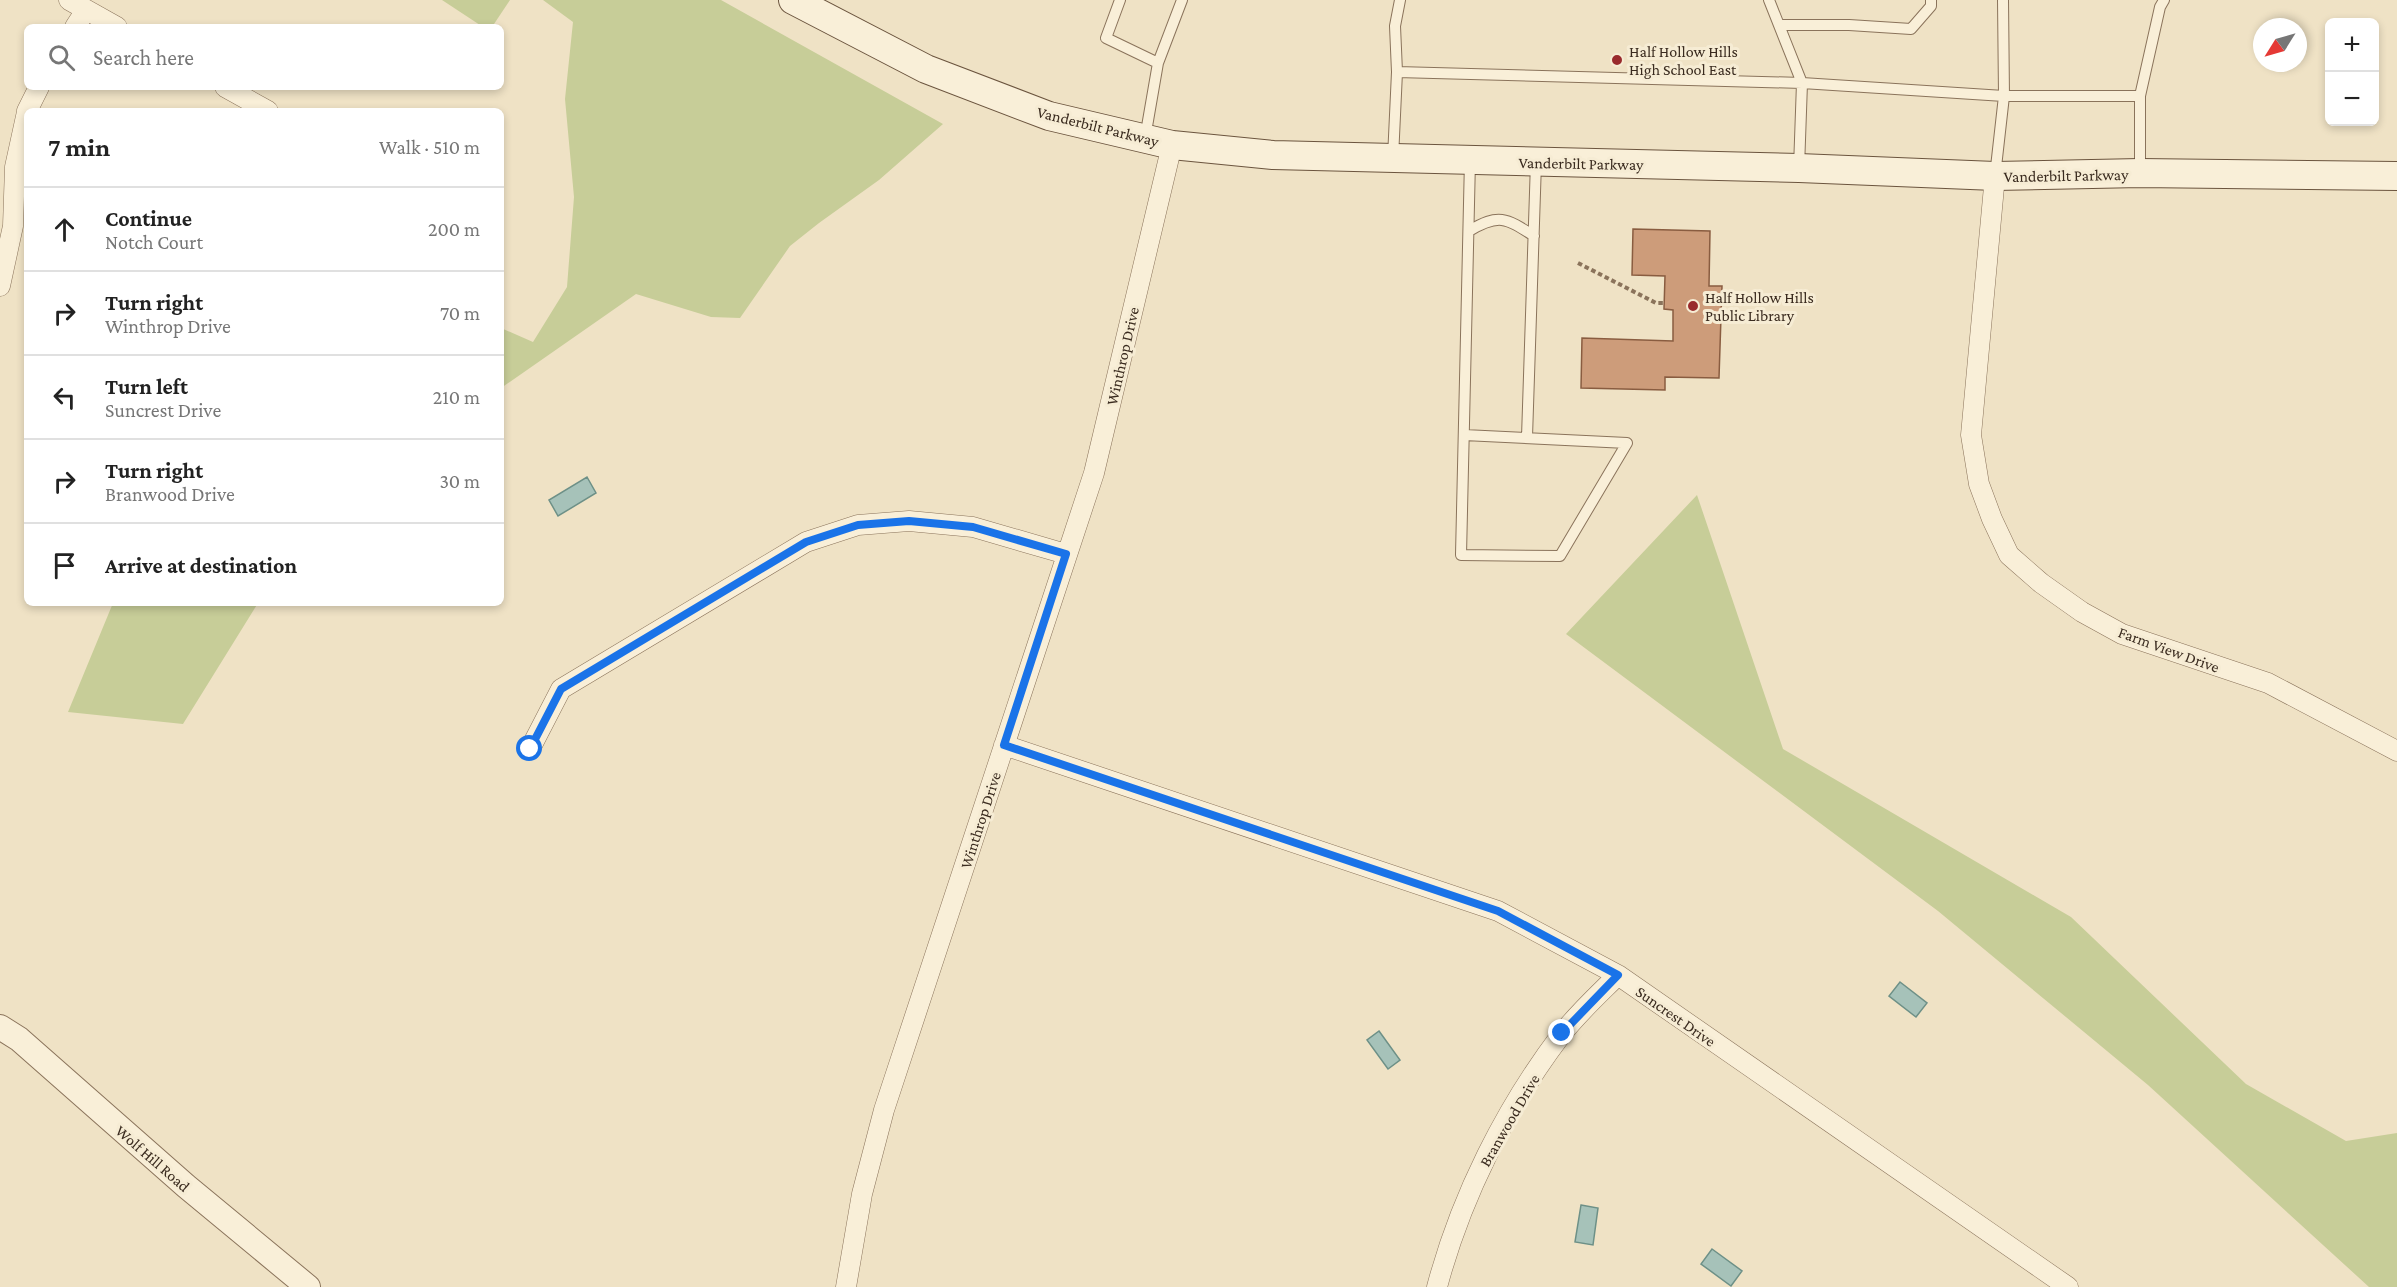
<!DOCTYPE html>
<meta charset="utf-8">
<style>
:root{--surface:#fff;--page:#f2f2f2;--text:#222;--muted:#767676;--line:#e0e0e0}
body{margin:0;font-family:"Crimson Pro",serif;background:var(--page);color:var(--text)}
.controls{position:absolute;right:18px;top:18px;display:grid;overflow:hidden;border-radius:9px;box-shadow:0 3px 9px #0003}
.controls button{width:54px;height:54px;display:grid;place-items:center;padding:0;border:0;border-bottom:2px solid var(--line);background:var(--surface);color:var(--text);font:30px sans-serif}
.compass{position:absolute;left:2253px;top:18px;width:54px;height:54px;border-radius:50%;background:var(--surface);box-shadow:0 3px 9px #0003;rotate:233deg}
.stop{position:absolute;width:18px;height:18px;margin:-14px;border:4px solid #1a73e8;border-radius:50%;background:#fff}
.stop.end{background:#1a73e8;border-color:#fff;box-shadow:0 2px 6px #0008}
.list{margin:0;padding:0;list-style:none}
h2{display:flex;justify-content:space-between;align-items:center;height:78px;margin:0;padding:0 24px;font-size:26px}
h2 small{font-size:20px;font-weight:400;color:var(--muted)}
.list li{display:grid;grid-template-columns:39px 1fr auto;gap:18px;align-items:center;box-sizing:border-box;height:84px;padding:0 24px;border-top:2px solid var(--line)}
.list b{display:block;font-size:22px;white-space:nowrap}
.list p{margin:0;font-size:20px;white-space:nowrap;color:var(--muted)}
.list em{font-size:20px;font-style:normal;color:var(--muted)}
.icon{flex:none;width:33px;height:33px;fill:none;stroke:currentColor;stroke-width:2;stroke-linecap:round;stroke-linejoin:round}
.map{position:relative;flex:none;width:2397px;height:1287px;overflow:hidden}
.search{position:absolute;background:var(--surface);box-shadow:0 3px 9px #0003;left:24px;top:24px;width:480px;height:66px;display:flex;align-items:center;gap:15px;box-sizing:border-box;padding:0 21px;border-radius:9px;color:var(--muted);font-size:22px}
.panel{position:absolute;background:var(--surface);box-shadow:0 3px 9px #0003;left:24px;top:108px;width:480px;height:498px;border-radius:9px}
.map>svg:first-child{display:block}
.green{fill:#c7cd98}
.water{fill:#a6c2b9;stroke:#6d9087;stroke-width:1.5}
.building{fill:#cd9c7a;stroke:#895c40;stroke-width:1.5}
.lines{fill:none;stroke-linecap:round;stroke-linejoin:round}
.service-casing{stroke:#8a735b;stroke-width:12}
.minor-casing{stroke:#8a735b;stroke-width:21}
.tertiary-casing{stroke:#8a735b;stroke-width:26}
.secondary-casing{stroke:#6b543e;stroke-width:30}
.path{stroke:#8a735b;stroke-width:4;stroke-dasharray:4.5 3;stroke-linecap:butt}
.service{stroke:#f9efd8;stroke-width:10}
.minor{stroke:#f9efd8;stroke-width:20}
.tertiary{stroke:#f9efd8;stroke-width:24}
.secondary{stroke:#f9efd8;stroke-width:28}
.route{stroke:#1a73e8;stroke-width:8}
.poi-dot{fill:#992a2c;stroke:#f6ecd4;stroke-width:2}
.labels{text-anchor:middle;stroke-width:6;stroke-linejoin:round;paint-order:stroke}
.poi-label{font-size:16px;fill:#3a2b1f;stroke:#f6ecd4;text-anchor:start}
.street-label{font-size:16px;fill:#3a2b1f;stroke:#f6ecd4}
</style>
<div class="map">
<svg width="2397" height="1287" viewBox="0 0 2397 1287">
<rect width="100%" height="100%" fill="#efe2c5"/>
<path class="green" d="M 442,0 L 510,0 L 492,27 L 483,27 Z
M 543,0 L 721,0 L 943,124 L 879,180 L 819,223 L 790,246 L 740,318 L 711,317 L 636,294 L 501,388 L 501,328 L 533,342 L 567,287 L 574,197 L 565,99 L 573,22 Z
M 1697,495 L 1783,749 L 2071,917 L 2246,1084 L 2346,1141 L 2397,1133 L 2397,1287 L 2369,1287 L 2148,1085 L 1938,911 L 1566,634 Z
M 113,603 L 258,603 L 183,724 L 68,712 Z"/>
<path class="water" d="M 587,477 L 596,493 L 558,516 L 549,500 Z
M 1900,982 L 1927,1003 L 1916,1017 L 1889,996 Z
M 1379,1031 L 1400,1060 L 1388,1069 L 1367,1040 Z
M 1581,1205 L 1598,1208 L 1593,1245 L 1575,1242 Z
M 1712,1249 L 1742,1271 L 1731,1286 L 1701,1264 Z"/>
<path class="building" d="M 1633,229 L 1710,231 L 1709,286 L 1722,286 L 1719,378 L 1665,377 L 1665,390 L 1581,388 L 1582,338 L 1673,341 L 1673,310 L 1664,309 L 1665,276 L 1632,275 Z"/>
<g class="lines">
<defs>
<path id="service" d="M 1120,0 L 1106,38 L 1158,63
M 1769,0 L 1802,83 L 1799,168
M 1780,25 L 1849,25 L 1911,29 L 1931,6 L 1931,0
M 1397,72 L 1802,83 L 2004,96 L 2140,96
M 1145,138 L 1158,63 L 1182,0
M 1393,158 L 1397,72 L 1395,26 L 1400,0
M 2140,173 L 2140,96 L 2160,7 L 2164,0
M 1995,176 L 2004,96 L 2003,0
M 1469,231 C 1499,213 1506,218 1534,236
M 1464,435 L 1627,443 L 1560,556 L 1461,555 L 1470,160
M 1527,437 L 1536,162"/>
<path id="minor" d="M 69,0 L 117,27
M 75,27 L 86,10
M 225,87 L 268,111
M 27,111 L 39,87
M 1995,176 L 1971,435 L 1979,484 L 1992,519 L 2009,555 L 2041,583 L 2082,612 L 2122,634 L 2268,683 L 2397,751
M 0,286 L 13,226 L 15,167 L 27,112
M 1004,745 L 1498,911 L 1618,975 L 2068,1287
M 530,749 L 561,689 L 806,542 L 858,525 L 909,521 L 973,527 L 1066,554
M 846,1287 L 862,1194 L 884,1110 L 1094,473 L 1172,145
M 1437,1287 C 1461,1197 1505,1109 1561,1035 C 1578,1013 1599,994 1618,975"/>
<path id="tertiary" d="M 0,1027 L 19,1039 L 186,1186 L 308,1287"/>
<path id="secondary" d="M 793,0 L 926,69 L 1049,116 L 1172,145 L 1273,155 L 1799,168 L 1995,176 L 2140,173 L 2397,176"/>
</defs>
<use href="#service" class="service-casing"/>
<use href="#minor" class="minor-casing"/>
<use href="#tertiary" class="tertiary-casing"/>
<use href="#secondary" class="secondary-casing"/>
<path class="path" d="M 1578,263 L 1656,303 L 1664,303"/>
<use href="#service" class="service"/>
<use href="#minor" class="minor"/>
<use href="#tertiary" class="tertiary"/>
<use href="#secondary" class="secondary"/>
</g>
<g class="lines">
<path class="route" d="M 530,749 L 561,689 L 806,542 L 858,525 L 909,521 L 973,527 L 1066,554 L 1004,745 L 1498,911 L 1618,975 L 1562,1033"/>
</g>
<g class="poi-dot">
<circle cx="1617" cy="60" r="6"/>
<circle cx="1693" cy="306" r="6"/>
</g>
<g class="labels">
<g class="poi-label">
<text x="1629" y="57">Half Hollow Hills<tspan x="1629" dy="18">High School East</tspan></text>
<text x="1705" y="303">Half Hollow Hills<tspan x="1705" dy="18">Public Library</tspan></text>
</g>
<g class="street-label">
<text transform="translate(1098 126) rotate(14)" y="6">Vanderbilt Parkway</text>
<text transform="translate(1581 163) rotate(1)" y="6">Vanderbilt Parkway</text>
<text transform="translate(2066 175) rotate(-1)" y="6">Vanderbilt Parkway</text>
<text transform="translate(1122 356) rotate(-77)" y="6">Winthrop Drive</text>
<text transform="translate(2169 649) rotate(20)" y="6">Farm View Drive</text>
<text transform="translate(980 820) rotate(-72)" y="6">Winthrop Drive</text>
<text transform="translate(1676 1016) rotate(35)" y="6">Suncrest Drive</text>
<text transform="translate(1509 1120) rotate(-60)" y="6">Branwood Drive</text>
<text transform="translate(153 1158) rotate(41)" y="6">Wolf Hill Road</text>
</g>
</g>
</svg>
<div class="controls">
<button>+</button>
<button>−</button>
</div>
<svg class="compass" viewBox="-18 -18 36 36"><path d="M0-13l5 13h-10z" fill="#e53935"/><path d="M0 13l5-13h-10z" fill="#767676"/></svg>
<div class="stop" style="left:530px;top:749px"></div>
<div class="stop end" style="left:1562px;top:1033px"></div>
<div class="search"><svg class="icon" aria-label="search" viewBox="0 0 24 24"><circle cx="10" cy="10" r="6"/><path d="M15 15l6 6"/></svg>Search here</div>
<section class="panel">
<h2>7 min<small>Walk · 510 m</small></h2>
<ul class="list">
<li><svg class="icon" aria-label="ahead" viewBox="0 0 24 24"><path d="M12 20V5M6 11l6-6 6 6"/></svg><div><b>Continue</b><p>Notch Court</p></div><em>200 m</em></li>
<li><svg class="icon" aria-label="right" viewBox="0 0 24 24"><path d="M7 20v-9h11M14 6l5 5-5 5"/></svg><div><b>Turn right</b><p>Winthrop Drive</p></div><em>70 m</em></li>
<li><svg class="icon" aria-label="left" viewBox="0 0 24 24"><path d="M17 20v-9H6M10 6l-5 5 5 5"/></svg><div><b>Turn left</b><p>Suncrest Drive</p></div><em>210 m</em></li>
<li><svg class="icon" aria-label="right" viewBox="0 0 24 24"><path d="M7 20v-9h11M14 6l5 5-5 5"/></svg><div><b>Turn right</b><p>Branwood Drive</p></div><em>30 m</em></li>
<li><svg class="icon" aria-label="arrive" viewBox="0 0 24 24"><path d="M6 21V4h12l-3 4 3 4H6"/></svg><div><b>Arrive at destination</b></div></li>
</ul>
</section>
</div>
